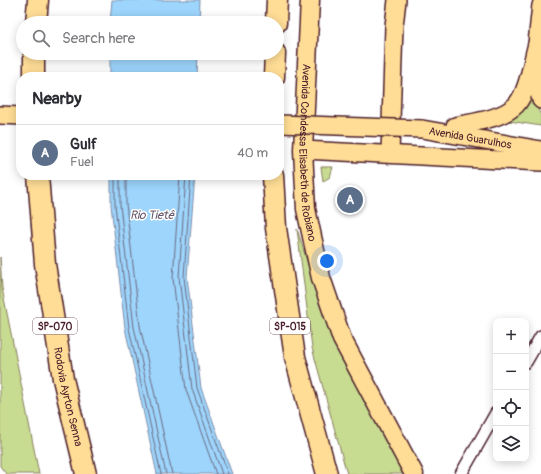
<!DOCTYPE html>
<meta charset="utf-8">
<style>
:root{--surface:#fff;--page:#f7f7f7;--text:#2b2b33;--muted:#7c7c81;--line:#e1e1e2;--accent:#1f6fb2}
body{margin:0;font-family:Pangolin,sans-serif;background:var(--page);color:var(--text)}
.controls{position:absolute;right:12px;bottom:12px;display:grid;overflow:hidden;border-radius:8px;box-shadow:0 2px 10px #0003}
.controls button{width:36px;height:36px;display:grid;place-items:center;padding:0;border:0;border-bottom:1px solid var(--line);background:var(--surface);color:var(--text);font:20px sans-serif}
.you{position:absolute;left:327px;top:261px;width:14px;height:14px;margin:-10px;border:3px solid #fff;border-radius:50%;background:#1a73e8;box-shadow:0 0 0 6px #1a73e833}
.badge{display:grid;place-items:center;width:26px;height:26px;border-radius:50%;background:var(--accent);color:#fff;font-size:13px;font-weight:700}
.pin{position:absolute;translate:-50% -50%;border:2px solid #fff;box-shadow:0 1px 4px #0006}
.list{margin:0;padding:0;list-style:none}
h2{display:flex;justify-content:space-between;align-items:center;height:52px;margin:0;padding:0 16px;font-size:17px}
h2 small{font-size:13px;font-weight:400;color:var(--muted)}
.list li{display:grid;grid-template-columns:26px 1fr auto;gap:12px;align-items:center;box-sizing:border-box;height:56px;padding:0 16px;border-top:1px solid var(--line)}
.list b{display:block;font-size:15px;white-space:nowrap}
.list p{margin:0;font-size:13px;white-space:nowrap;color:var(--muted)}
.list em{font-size:13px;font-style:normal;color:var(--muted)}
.icon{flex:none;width:22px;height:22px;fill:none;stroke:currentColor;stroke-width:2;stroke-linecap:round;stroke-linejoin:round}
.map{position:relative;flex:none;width:541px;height:474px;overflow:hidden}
.search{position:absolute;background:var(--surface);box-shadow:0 2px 10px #0003;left:16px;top:16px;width:268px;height:44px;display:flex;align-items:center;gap:10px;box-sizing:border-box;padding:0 14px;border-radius:22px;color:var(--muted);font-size:15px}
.panel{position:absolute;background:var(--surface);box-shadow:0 2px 10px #0003;left:16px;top:72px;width:268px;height:108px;border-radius:16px}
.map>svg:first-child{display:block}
.green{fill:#c7dc91;stroke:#887e5e}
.water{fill:#9dd5fc;stroke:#7c8ca8}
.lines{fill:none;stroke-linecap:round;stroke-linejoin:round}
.shore{stroke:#6b687f;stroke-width:1}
.minor-casing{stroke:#4a1f2b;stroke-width:14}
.primary-casing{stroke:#4a1f2b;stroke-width:20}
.trunk-casing{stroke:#4a1f2b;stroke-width:21}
.motorway-casing{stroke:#4a1f2b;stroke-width:23}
.minor{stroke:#fff;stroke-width:11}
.primary{stroke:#ffdd96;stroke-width:17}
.trunk{stroke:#ffdd96;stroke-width:18}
.motorway{stroke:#ffdd96;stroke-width:20}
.primary-bridge-casing{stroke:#4a1f2b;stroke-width:20;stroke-linecap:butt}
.primary-bridge{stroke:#ffdd96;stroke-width:17}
.labels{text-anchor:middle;stroke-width:3;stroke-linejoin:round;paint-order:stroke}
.shield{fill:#fff;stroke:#80626b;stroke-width:1}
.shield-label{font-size:10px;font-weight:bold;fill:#4a1f2b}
.street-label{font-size:11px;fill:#4a1f2b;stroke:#fff}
.water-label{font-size:12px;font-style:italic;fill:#63566a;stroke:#fff}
</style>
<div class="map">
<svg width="541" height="474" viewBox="0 0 541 474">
<rect width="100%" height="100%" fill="#fff"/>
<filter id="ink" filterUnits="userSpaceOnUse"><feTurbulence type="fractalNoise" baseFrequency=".025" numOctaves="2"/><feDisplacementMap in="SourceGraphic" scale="8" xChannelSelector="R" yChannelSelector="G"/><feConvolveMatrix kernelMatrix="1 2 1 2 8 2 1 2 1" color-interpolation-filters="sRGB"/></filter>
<g filter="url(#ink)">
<path class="green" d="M 531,97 L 541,115 L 541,126 L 503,120 Z
M 321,167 L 333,167 L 330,177 L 323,181 Z
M 297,229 L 325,319 L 403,474 L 347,474 L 312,348 Z
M 0,257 L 2,288 L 39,474 L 6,474 L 0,466 Z"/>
<path class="water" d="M 112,0 L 200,0 L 199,23 L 110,23 Z
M 110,53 L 198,53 L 197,77 L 110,77 Z
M 111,175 L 195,175 L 187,277 L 201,388 L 232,474 L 157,474 L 125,328 L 111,205 Z"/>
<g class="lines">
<path class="shore" d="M 115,175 L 115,205 L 129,328 L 161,474
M 120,175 L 120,205 L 134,327 L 166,474
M 126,175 L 126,204 L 140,326 L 172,474
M 180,175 L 173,278 L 186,390 L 216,474
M 186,175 L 179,277 L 192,389 L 222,474
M 191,175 L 184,277 L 197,388 L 228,474"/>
<defs>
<path id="minor" d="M 526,362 L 541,336
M 461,474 L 496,413"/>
<g id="primary">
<path d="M 541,5 C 538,35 532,71 541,100"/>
<path d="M 0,115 L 21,116"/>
<path d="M 455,126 C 474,122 502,119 516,105 C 528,92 532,61 537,44"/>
<path id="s1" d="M 422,129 L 541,150"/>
<path d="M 303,150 L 541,162"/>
<path d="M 390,154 L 394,26 L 397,0"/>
</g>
<g id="trunk">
<path id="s2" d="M 310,0 L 303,150 L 306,209 L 321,278 L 342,339 L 414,474"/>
</g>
<g id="motorway">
<path d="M 36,23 L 38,0"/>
<path d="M 276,23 L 277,0"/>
<path d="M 34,53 L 34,77"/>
<path d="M 274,77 L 275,53"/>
<path id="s3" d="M 38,175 L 45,264 L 63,379 L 86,474"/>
<path d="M 273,175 L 276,228 L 295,357 L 327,474"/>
</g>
</defs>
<use href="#minor" class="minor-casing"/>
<use href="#primary" class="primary-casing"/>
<use href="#trunk" class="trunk-casing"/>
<use href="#motorway" class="motorway-casing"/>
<use href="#minor" class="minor"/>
<use href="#primary" class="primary"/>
<use href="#trunk" class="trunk"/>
<use href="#motorway" class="motorway"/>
<defs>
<path id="primary-bridge" d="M 279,124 L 422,129"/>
</defs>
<use href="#primary-bridge" class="primary-bridge-casing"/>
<use href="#primary-bridge" class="primary-bridge"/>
</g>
</g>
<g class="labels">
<g class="shield">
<rect x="33" y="318" width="44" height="16" rx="3"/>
<rect x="270" y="318" width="40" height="16" rx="3"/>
</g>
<g class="shield-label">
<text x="55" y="330">SP-070</text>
<text x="290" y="330">SP-015</text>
</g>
<g class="street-label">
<text dy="4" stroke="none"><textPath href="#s1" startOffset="49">Avenida Guarulhos</textPath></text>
<text dy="4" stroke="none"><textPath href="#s2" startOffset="153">Avenida Condessa Elisabeth de Robiano</textPath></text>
<text dy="4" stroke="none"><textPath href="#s3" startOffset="224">Rodovia Ayrton Senna</textPath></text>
</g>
<g class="water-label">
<text x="152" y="219">Rio Tietê</text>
</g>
</g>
</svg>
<div class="controls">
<button>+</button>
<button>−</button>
<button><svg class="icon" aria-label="locate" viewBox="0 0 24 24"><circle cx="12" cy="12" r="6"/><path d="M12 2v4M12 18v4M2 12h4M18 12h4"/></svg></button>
<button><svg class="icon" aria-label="layers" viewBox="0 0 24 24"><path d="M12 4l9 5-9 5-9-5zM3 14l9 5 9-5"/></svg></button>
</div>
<div class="you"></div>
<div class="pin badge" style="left:350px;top:200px;background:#5c6f8a">A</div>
<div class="search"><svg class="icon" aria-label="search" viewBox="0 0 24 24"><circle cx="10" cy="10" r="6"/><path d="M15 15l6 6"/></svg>Search here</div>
<section class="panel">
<h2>Nearby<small></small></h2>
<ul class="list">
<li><span class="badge" style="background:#5c6f8a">A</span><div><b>Gulf</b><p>Fuel</p></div><em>40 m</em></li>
</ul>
</section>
</div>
